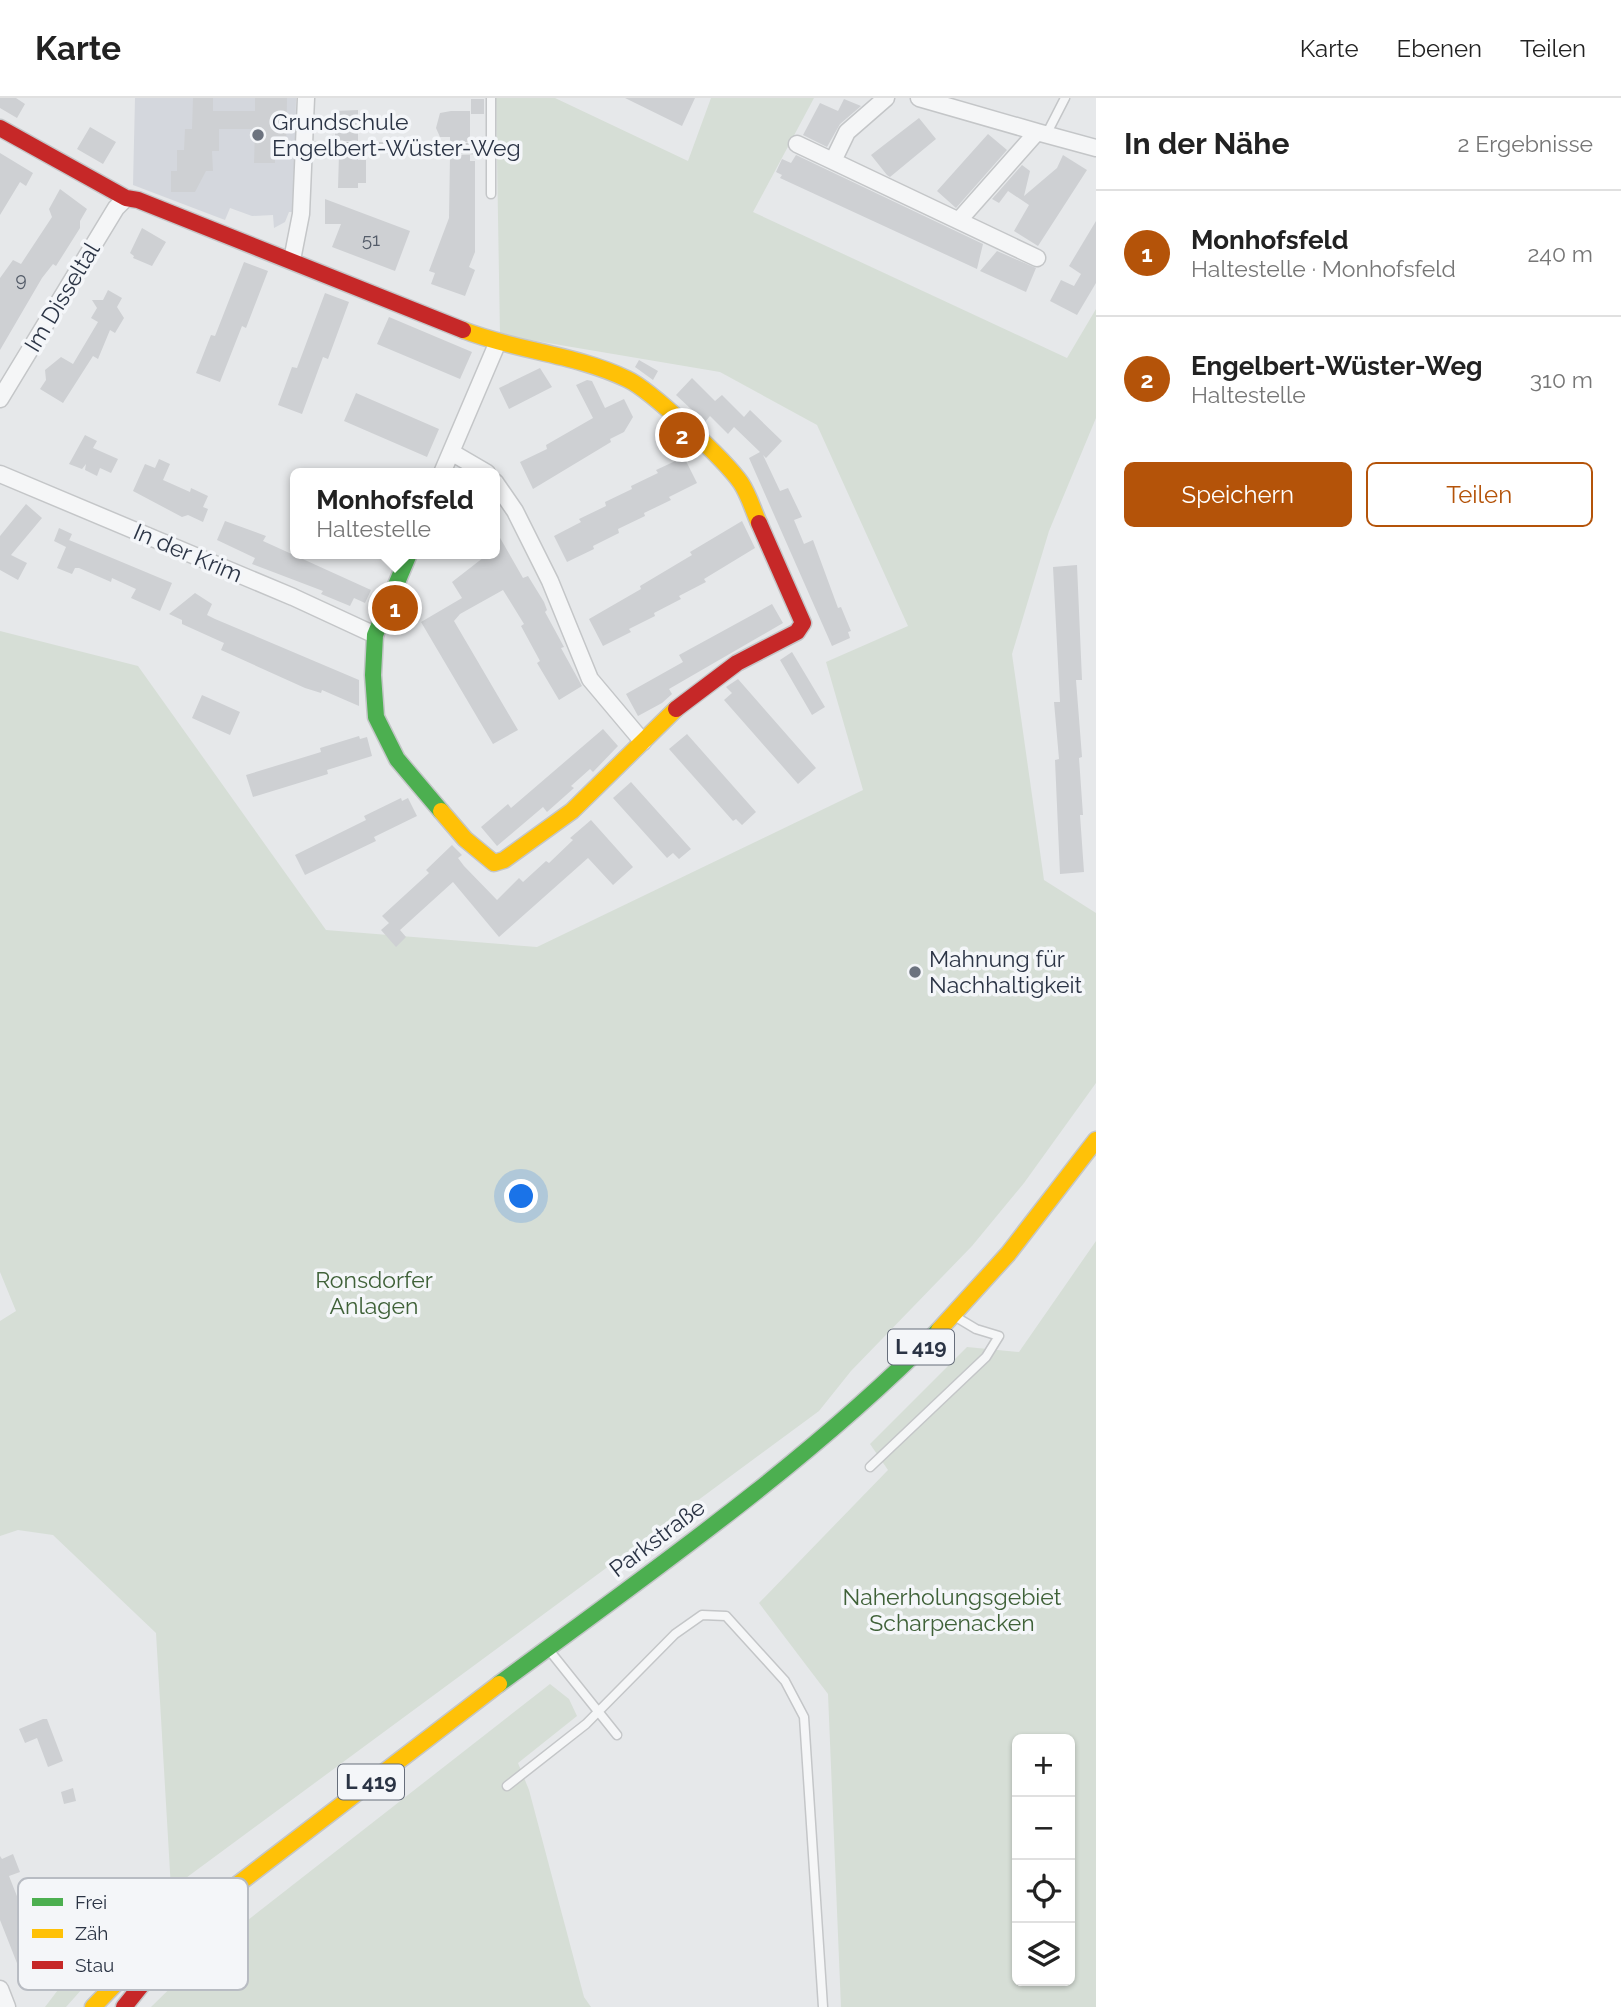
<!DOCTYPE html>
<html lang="de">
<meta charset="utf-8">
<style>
:root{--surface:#fff;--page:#f2f2f2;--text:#222;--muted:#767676;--line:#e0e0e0;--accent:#b45309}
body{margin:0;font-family:Raleway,sans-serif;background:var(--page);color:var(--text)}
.controls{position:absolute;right:21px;bottom:21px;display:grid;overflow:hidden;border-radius:10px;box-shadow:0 2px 5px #0004}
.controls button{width:63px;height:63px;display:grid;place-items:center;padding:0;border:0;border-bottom:2px solid var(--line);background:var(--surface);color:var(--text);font:35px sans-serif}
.you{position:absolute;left:522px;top:1099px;width:24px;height:24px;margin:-18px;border:5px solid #fff;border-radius:50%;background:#1a73e8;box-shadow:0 0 0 10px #1a73e833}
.badge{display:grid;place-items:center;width:46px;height:46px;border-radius:50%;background:var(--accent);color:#fff;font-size:23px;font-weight:700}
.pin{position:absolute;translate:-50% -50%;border:4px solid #fff;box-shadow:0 2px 7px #0006}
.popup{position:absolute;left:290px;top:370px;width:210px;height:91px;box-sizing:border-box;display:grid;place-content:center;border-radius:10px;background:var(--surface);filter:drop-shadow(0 2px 5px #0005);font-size:23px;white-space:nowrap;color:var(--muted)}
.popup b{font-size:26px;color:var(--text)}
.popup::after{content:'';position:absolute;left:50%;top:100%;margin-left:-14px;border:14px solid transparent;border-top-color:var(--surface)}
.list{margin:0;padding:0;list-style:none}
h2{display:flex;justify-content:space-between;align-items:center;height:91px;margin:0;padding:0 28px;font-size:30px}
h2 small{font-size:23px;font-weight:400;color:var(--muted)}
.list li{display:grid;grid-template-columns:46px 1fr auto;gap:21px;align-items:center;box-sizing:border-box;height:126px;padding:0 28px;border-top:2px solid var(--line)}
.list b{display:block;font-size:26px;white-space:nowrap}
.list p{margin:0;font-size:23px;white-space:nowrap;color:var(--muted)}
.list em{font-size:23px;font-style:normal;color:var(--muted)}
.actions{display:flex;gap:14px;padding:21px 28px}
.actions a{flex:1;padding:16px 0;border:2px solid var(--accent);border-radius:10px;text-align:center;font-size:24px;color:var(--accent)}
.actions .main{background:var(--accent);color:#fff}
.icon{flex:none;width:38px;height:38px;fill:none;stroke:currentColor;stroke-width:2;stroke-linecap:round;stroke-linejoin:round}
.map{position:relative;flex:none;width:1096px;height:1909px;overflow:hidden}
header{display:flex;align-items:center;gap:42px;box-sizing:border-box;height:98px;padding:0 35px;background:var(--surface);border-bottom:2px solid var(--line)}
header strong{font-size:33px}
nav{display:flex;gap:38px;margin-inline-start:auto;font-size:24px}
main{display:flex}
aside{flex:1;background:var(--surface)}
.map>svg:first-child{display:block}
.built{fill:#d4d7dd}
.green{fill:#d6ded6;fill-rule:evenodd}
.building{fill:#ced0d3}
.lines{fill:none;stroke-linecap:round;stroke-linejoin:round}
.lane-casing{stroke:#c4c6c8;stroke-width:11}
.street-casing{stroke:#c4c6c8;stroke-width:19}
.fast-casing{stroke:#c4c6c8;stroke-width:19}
.slow-casing{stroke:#c4c6c8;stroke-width:19}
.jam-casing{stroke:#c4c6c8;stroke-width:19}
.lane{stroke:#f5f6f7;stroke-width:8}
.street{stroke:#f5f6f7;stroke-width:16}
.fast{stroke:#4caf50;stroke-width:16}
.slow{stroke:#ffc107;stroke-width:16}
.jam{stroke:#c62828;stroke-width:16}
.poi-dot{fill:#6c737f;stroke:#f4f6f9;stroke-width:2.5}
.labels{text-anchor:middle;stroke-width:7;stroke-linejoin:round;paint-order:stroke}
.number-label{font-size:19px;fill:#545c69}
.shield{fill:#f4f6f9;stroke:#676e7b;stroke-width:2}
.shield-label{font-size:21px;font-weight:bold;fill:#2b3445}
.poi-label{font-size:23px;fill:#2b3445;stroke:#f4f6f9;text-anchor:start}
.street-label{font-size:23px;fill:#2b3445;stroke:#f4f6f9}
.park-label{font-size:23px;fill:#3f6138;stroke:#f4f6f9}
.key{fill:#f4f6f9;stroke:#b8bcc3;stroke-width:2}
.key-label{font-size:19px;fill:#2b3445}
</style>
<header>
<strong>Karte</strong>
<nav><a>Karte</a><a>Ebenen</a><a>Teilen</a></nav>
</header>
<main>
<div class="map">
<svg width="1096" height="1909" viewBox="0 0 1096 1909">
<rect width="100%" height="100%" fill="#e6e8ea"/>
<path class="built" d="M 135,0 L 296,0 L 294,114 L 289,114 L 285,124 L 274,130 L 273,117 L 252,118 L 230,110 L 225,122 L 133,87 Z"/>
<path class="green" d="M 496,0 L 555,0 L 688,63 L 711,0 L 814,0 L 753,114 L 1067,260 L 1096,211 L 1096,320 L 1049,433 L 1012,556 L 1044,782 L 1096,815 L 1096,985 L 1024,1085 L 972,1148 L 851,1273 L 819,1313 L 171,1791 L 66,1909 L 45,1909 L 67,1880 L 171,1791 L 156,1535 L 53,1437 L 18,1432 L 0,1438 L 0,1223 L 16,1213 L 0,1174 L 0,533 L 138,568 L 326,832 L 537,849 L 863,692 L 826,564 L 908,528 L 817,327 L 720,274 L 500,237 Z
M 1096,1143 L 1096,1909 L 841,1909 L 828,1596 L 759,1505 L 888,1372 L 870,1346 L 967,1249 L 1019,1254 ZM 1017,1641 L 1070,1641 L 1070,1883 L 1017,1883 Z
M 550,1586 L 569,1601 L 577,1618 L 518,1665 L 529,1692 L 584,1899 L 591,1909 L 151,1909 L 207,1854 Z"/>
<path class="building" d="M 0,0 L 16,0 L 25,6 L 17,20 L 0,10 Z
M 193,0 L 213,0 L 213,13 L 255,13 L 255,0 L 287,0 L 286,58 L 275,58 L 275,65 L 254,65 L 255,31 L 219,31 L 219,53 L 212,53 L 213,73 L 206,73 L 195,94 L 171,94 L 171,73 L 177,73 L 177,52 L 184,52 L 185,31 L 192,31 Z
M 625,0 L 695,0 L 682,28 Z
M 471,1 L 484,1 L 484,16 L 471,16 Z
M 844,1 L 861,8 L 840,26 L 827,49 L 803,37 L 820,5 L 838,13 Z
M 358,12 L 358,43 L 339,43 L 335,40 L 335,13 Z
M 451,13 L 470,13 L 470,44 L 450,44 L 450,39 L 440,39 L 436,30 L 440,15 Z
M 919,20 L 936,41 L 890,79 L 887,77 L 871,57 Z
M 90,29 L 116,44 L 103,66 L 77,51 Z
M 988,36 L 1007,52 L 956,110 L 937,93 Z
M 0,55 L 33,75 L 26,88 L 20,84 L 0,117 Z
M 339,56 L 358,56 L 358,62 L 366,62 L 366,85 L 358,85 L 358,90 L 338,90 Z
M 450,57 L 470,57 L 470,63 L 475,63 L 475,154 L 469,169 L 475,172 L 465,198 L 431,186 L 435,175 L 429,173 L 449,120 Z
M 796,57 L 983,146 L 977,171 L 780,80 L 782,77 L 776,74 L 782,61 L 791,65 Z
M 1063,57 L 1087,72 L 1038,148 L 1014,133 L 1029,107 L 1008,93 L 999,105 L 992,101 L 1022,67 L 1030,73 L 1024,98 L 1057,70 Z
M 60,91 L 87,111 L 80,123 L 80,130 L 56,168 L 53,166 L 42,180 L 0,252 L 0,180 L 13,162 L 21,166 L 52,119 L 49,111 Z
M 325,101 L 410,133 L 395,173 L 332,149 L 341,126 L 325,126 Z
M 1096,123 L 1096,185 L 1077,217 L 1050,203 L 1061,182 L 1074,188 L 1081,176 L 1069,168 Z
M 142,130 L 166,144 L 152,168 L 133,160 L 134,158 L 130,155 Z
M 997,153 L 1036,170 L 1026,194 L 980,173 Z
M 244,164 L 268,173 L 246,230 L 242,228 L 220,284 L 196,275 L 211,237 L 215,238 Z
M 108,192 L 122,200 L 117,209 L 124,220 L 115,235 L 110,232 L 98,261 L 93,258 L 63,305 L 40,291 L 46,282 L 45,272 L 61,259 L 73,266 L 98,224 L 91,220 L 97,210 L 92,202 L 103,202 Z
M 325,195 L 349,204 L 328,261 L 323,259 L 302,316 L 278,307 L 292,269 L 297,270 Z
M 389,219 L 472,254 L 460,281 L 377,246 Z
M 639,262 L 658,273 L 653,282 L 635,269 Z
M 540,270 L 552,289 L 509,311 L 499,290 Z
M 692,280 L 715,303 L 722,297 L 744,319 L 750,312 L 782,343 L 766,360 L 763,357 L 780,393 L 788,390 L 802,419 L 794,422 L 804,446 L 813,442 L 838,510 L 841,509 L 851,533 L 848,534 L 850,540 L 832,548 L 749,360 L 760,354 L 734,329 L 728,336 L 710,318 L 705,324 L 676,297 Z
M 587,282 L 592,283 L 605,310 L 624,301 L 633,319 L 624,334 L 610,341 L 611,344 L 533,391 L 520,364 L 547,351 L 546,347 L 593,320 L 576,287 Z
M 356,295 L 439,331 L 427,359 L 344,323 Z
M 85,337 L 97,343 L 93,350 L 118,361 L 111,375 L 100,370 L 97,378 L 85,372 L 86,366 L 82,371 L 69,366 Z
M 684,359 L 697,385 L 669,399 L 671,402 L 644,415 L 645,418 L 618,431 L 619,435 L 593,448 L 594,451 L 567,464 L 554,438 L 581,424 L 579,421 L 606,408 L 605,404 L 632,391 L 631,388 L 658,375 L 656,372 Z
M 159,361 L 170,366 L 163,382 L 190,394 L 191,390 L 208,398 L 203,409 L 208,411 L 203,424 L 188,417 L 182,419 L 133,393 L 145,366 L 155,370 Z
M 26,406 L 42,420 L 11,457 L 27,465 L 18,482 L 0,472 L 0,438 Z
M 225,423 L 266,438 L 263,443 L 371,492 L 365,505 L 354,500 L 350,508 L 321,496 L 323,493 L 252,466 L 255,460 L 217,442 Z
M 742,423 L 755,450 L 704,481 L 706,484 L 679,498 L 681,501 L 654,515 L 655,518 L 629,531 L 631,534 L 603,548 L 589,521 L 641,491 L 640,488 L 692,457 L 690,454 Z
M 59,430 L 72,436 L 67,447 L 69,442 L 172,485 L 160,513 L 131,500 L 136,491 L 112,480 L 111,484 L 79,470 L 75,470 L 72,476 L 57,470 L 66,449 L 54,443 Z
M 495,431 L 523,480 L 528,478 L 544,504 L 547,512 L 545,514 L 564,549 L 561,550 L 582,588 L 559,602 L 537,565 L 540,563 L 521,528 L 524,526 L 503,492 L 460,516 L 454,523 L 518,632 L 493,646 L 421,524 L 462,500 L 452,484 L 488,456 L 495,456 Z
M 1077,467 L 1082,582 L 1076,582 L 1082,659 L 1079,660 L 1083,717 L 1080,717 L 1084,774 L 1060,776 L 1055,662 L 1059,661 L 1054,604 L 1060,604 L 1053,469 Z
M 195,495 L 212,506 L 207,517 L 215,521 L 359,582 L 359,608 L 322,592 L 321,595 L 305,590 L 221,552 L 224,545 L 182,526 L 182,522 L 169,516 Z
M 772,506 L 783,525 L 669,591 L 672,596 L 662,605 L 638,618 L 626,596 L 683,564 L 679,557 Z
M 792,554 L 825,609 L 812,617 L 780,562 Z
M 738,581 L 816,670 L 798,686 L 724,602 L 732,595 L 726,589 Z
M 202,597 L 240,614 L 230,637 L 192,620 Z
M 603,631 L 618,648 L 593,674 L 590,671 L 571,688 L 574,690 L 547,714 L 543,709 L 497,748 L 481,729 L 508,706 L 511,710 Z
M 687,636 L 756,714 L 742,727 L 736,721 L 733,723 L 669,651 Z
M 359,638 L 360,641 L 367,639 L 372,658 L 327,672 L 328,676 L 253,699 L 246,677 L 321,654 L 320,650 Z
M 631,684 L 691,751 L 679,761 L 673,755 L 667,760 L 613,700 Z
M 401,700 L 402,703 L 408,700 L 417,718 L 374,739 L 376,743 L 305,777 L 295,757 L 366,722 L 364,718 Z
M 591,722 L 633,769 L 613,787 L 588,760 L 499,839 L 453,784 L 400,832 L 406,839 L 396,849 L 381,832 L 389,825 L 382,818 L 429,775 L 426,772 L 452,747 L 462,757 L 458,760 L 464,768 L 497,802 L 519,780 L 523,784 L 546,763 L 549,765 L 573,742 L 570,740 Z
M 43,1621 L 47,1621 L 63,1663 L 48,1669 L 37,1640 L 25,1645 L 19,1631 Z
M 73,1690 L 76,1703 L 64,1706 L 61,1694 Z
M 13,1756 L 20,1774 L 9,1778 L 30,1831 L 46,1825 L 52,1842 L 31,1851 L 43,1881 L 26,1888 L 0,1822 L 0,1758 L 2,1761 Z"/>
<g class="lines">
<defs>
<path id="lane" d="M 1046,37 L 1065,0
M 304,49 L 492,51
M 491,96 L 491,0
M 870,1369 L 986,1259 L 999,1238 L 976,1231 L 956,1219
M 549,1552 L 617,1637
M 507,1688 L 586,1626 L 675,1536 L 702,1517 L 726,1518 L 785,1583 L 804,1619 L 823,1909"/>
<path id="street" d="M 919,0 L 1037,34
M 797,46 L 1037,160
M 833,63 L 847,34 L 886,0
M 960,121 L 1037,34 L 1096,50
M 292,162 L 301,116 L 306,0
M 0,301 L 116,110 L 126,100
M 451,354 L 487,375
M 442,375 L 497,246
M 0,376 L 293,499 L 375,537
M 495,384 L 515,413 L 550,483 L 590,581 L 643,644
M 0,1891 L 7,1909"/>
<path id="fast" d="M 409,456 L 375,537 L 373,577 L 376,619 L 397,661 L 441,713
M 499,1586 C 651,1474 806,1366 939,1232"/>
<path id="slow" d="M 463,232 C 516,253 575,256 627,281 C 651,292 726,363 741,385 C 749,397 753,412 759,425
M 441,713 L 465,741 L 494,765 L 504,762 L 572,713 L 676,611
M 939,1232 L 1008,1156 L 1096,1042
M 93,1909 L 157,1843 L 195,1819 L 499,1586"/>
<path id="jam" d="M 0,30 L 126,100 L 138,102 L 463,232
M 676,611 L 737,565 L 797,534 L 803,525 L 759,425
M 124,1909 L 189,1828"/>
</defs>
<use href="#lane" class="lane-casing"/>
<use href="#street" class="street-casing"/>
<use href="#fast" class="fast-casing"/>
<use href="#slow" class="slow-casing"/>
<use href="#jam" class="jam-casing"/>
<use href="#lane" class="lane"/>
<use href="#street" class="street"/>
<use href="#fast" class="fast"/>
<use href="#slow" class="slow"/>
<use href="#jam" class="jam"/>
</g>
<g class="poi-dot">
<circle cx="258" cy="37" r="7"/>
<circle cx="915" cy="874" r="7"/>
</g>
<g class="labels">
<g class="number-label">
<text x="371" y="148">51</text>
<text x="21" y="188">9</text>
</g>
<g class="shield">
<rect x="888" y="1231.5" width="66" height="35" rx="5"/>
<rect x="338" y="1666.5" width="66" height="35" rx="5"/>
</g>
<g class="shield-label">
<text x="921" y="1256">L 419</text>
<text x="371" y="1691">L 419</text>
</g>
<g class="poi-label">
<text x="272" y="32">Grundschule<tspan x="272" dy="26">Engelbert-Wüster-Weg</tspan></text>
<text x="929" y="869">Mahnung für<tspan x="929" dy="26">Nachhaltigkeit</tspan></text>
</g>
<g class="street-label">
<text transform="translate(62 199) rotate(-59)" y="8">Im Disseltal</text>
<text transform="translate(188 455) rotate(23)" y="8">In der Krim</text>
<text transform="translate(657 1440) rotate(-37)" y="8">Parkstraße</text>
</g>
<g class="park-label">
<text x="374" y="1190">Ronsdorfer<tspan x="374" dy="26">Anlagen</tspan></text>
<text x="952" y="1507">Naherholungsgebiet<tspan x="952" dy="26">Scharpenacken</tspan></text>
</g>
</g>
<rect x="18" y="1780" width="230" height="112" rx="10" class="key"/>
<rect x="32" y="1800" width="31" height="8" fill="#4caf50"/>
<rect x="32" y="1831" width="31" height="9" fill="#ffc107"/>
<rect x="32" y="1863" width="31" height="8" fill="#c62828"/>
<g class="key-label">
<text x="75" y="1811">Frei</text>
<text x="75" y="1842">Zäh</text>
<text x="75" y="1874">Stau</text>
</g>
</svg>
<div class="controls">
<button>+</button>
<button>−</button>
<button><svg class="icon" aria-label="locate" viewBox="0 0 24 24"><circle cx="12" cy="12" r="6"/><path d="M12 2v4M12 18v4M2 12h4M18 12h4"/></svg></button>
<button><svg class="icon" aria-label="layers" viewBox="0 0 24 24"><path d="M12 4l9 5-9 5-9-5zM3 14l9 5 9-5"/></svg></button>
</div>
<div class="you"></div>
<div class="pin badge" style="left:395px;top:510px">1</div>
<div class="popup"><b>Monhofsfeld</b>Haltestelle</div>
<div class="pin badge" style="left:682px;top:337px">2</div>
</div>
<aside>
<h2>In der Nähe<small>2 Ergebnisse</small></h2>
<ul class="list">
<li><span class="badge">1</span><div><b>Monhofsfeld</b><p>Haltestelle · Monhofsfeld</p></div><em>240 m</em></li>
<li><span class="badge">2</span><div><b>Engelbert-Wüster-Weg</b><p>Haltestelle</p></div><em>310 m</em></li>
</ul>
<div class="actions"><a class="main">Speichern</a><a>Teilen</a></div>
</aside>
</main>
